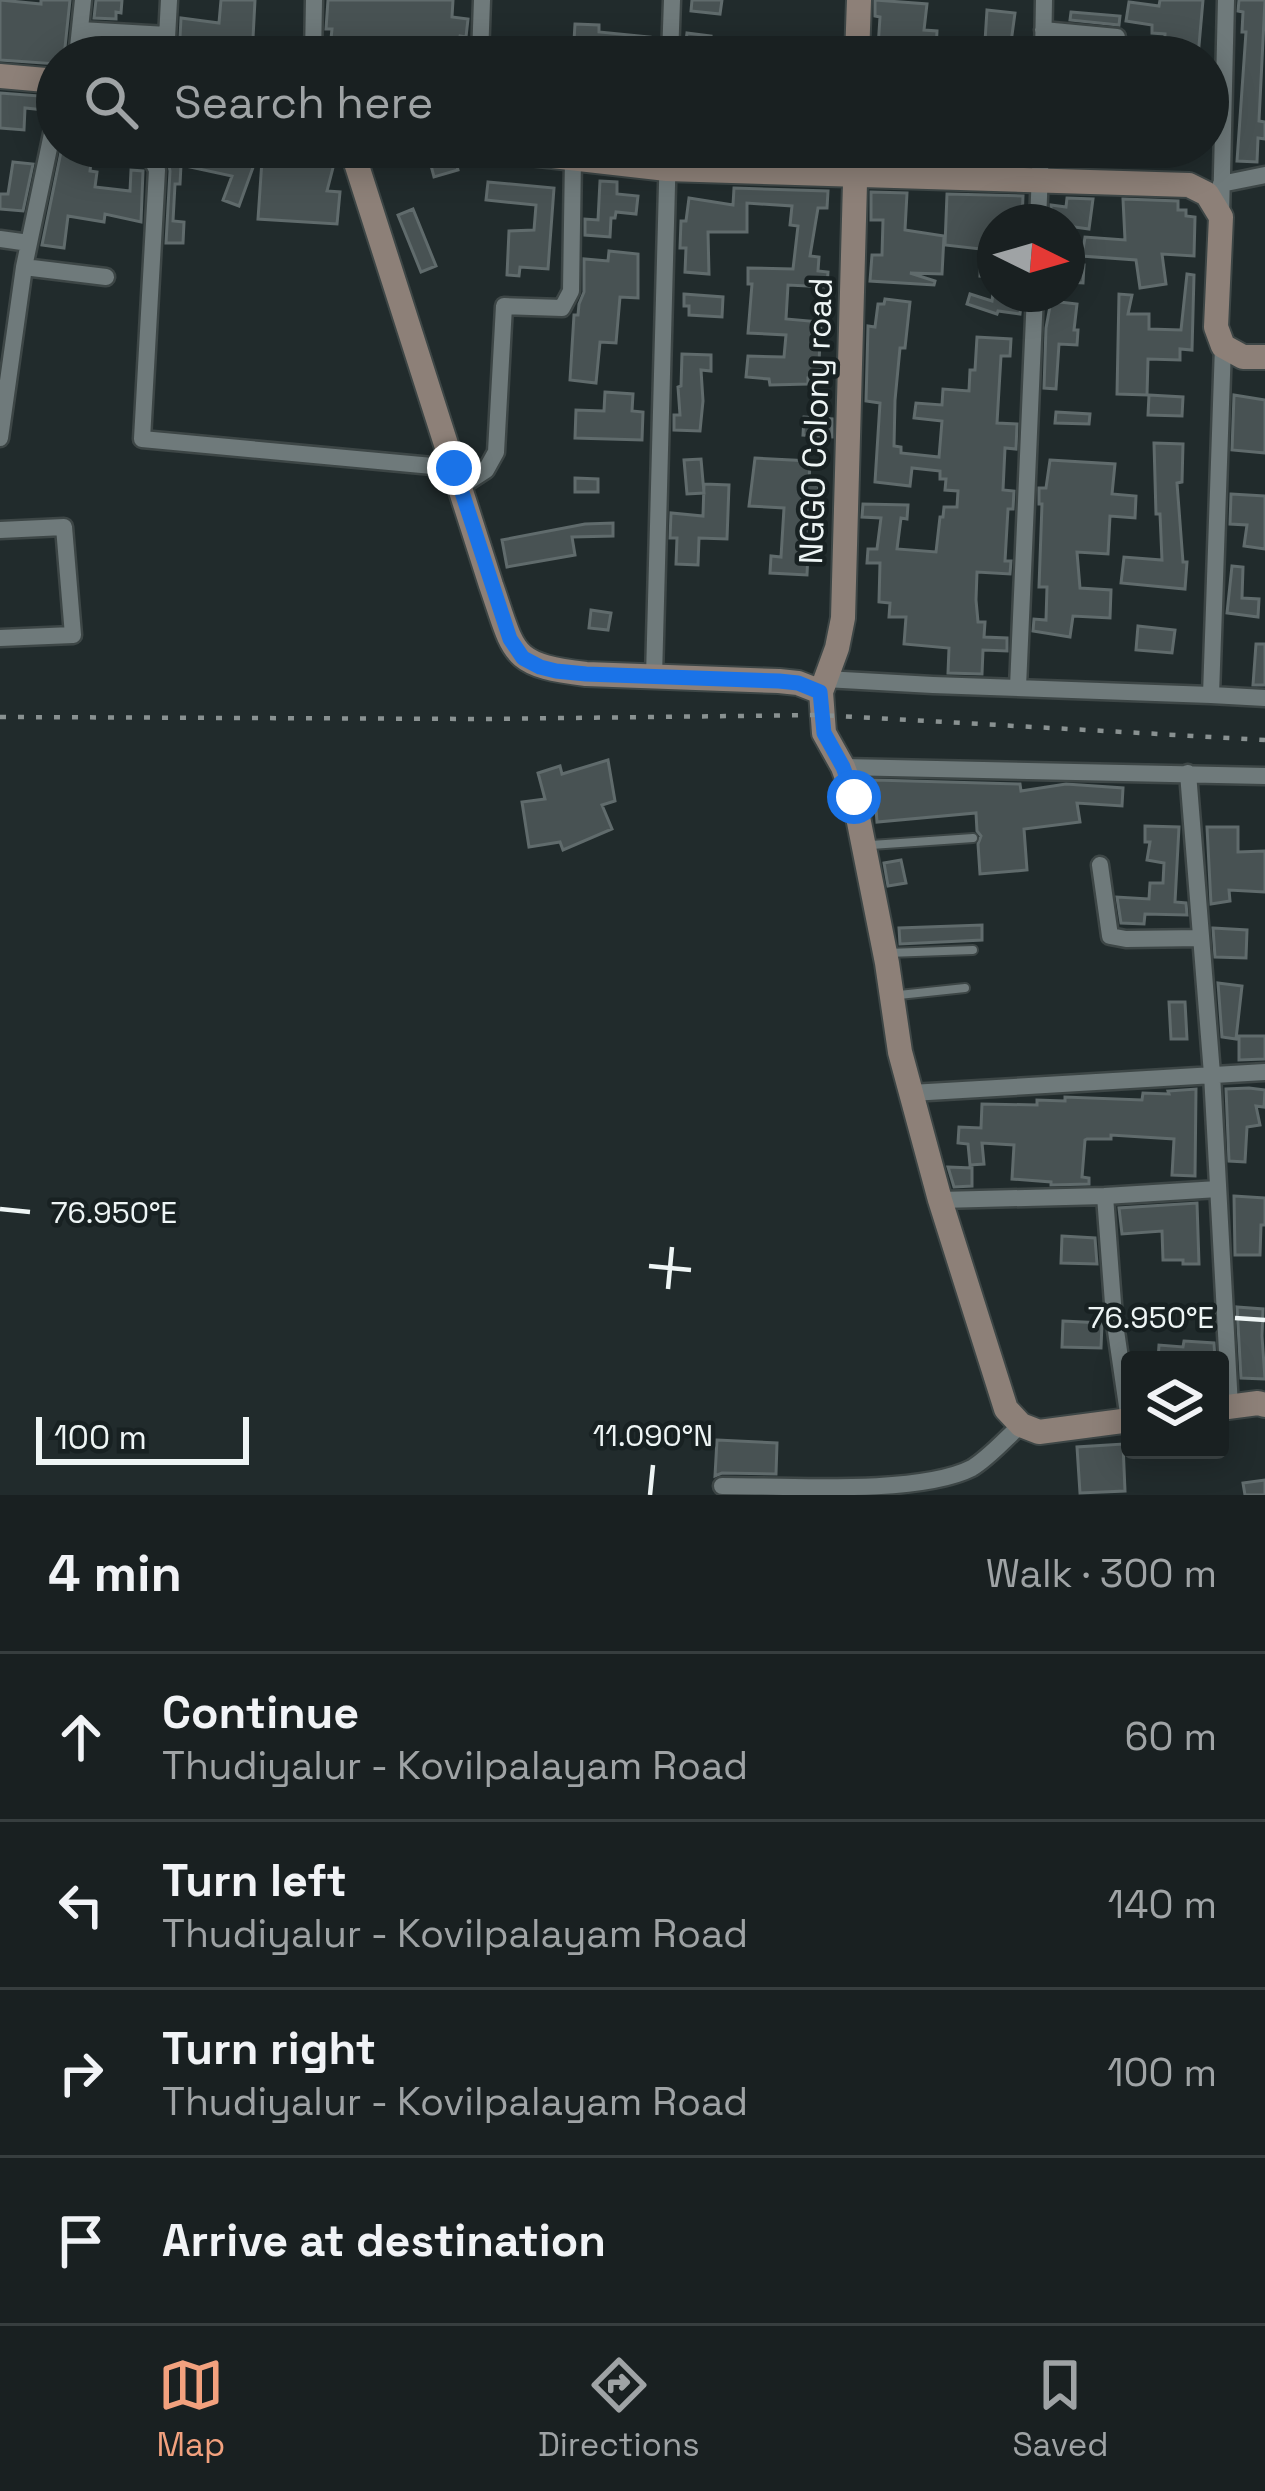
<!DOCTYPE html>
<meta charset="utf-8">
<style>
:root{--surface:#192021;--page:#22282a;--text:#f1f3f6;--muted:#9fa3a5;--line:#373e3f;--accent:#f2a17e}
body{margin:0;font-family:"Space Grotesk",sans-serif;background:var(--page);color:var(--text)}
.controls{position:absolute;right:36px;bottom:36px;display:grid;overflow:hidden;border-radius:12px;box-shadow:0 6px 30px #0003}
.controls button{width:108px;height:108px;display:grid;place-items:center;padding:0;border:0;border-bottom:3px solid var(--line);background:var(--surface);color:var(--text);font:60px sans-serif}
.compass{position:absolute;left:977px;top:204px;width:108px;height:108px;border-radius:50%;background:var(--surface);box-shadow:0 6px 30px #0003;rotate:95deg}
.scale{position:absolute;left:36px;bottom:30px;width:213px;box-sizing:border-box;padding-left:12px;border:6px solid #eef5f5;border-top:0;font-size:33px;line-height:42px;white-space:nowrap;color:#eef5f5;-webkit-text-stroke:9px #182122;paint-order:stroke}
.stop{position:absolute;width:36px;height:36px;margin:-27px;border:9px solid #1a73e8;border-radius:50%;background:#fff}
.stop.end{background:#1a73e8;border-color:#fff;box-shadow:0 3px 12px #0008}
.list{margin:0;padding:0;list-style:none}
h2{display:flex;justify-content:space-between;align-items:center;height:156px;margin:0;padding:0 48px;font-size:51px}
h2 small{font-size:39px;font-weight:400;color:var(--muted)}
.list li{display:grid;grid-template-columns:78px 1fr auto;gap:36px;align-items:center;box-sizing:border-box;height:168px;padding:0 48px;border-top:3px solid var(--line)}
.list b{display:block;font-size:45px;white-space:nowrap}
.list p{margin:0;font-size:39px;white-space:nowrap;color:var(--muted)}
.list em{font-size:39px;font-style:normal;color:var(--muted)}
.icon{flex:none;width:66px;height:66px;fill:none;stroke:currentColor;stroke-width:2;stroke-linecap:round;stroke-linejoin:round}
.map{position:relative;flex:none;width:1265px;height:1495px;overflow:hidden}
.search{position:absolute;background:var(--surface);box-shadow:0 6px 30px #0003;left:36px;right:36px;top:36px;height:132px;display:flex;align-items:center;gap:30px;box-sizing:border-box;padding:0 42px;border-radius:66px;color:var(--muted);font-size:45px}
.sheet{height:828px;background:var(--surface)}
nav{display:flex;justify-content:space-around;align-items:center;box-sizing:border-box;height:168px;border-top:3px solid var(--line);background:var(--surface);font-size:33px;color:var(--muted)}
nav a{display:grid;justify-items:center;gap:6px}
nav .on{color:var(--accent)}
.map>svg:first-child{display:block}
.building{fill:#485253;stroke:#606b6c;stroke-width:3}
.lines{fill:none;stroke-linecap:round;stroke-linejoin:round}
.lane-casing{stroke:#3d4646;stroke-width:12}
.street-casing{stroke:#3d4646;stroke-width:21}
.secondary-casing{stroke:#3d4646;stroke-width:28}
.lane{stroke:#6f7a7b;stroke-width:8}
.street{stroke:#6f7a7b;stroke-width:16}
.secondary{stroke:#8d8078;stroke-width:24}
.rail{stroke:#899191;stroke-width:4.5;stroke-dasharray:6 12;stroke-linecap:butt}
.route{stroke:#1a73e8;stroke-width:15}
.ticks{fill:none;stroke:#eef5f5;stroke-width:4.5}
.labels{text-anchor:middle;stroke-width:9;stroke-linejoin:round;paint-order:stroke}
.street-label{font-size:33px;fill:#eef5f5;stroke:#182122}
.ticks-label{font-size:30px;text-anchor:middle;fill:#eef5f5;stroke:#182122;stroke-width:9;stroke-linejoin:round;paint-order:stroke}
</style>
<div class="map">
<svg width="1265" height="1495" viewBox="0 0 1265 1495">
<rect width="100%" height="100%" fill="#212b2c"/>
<path class="building" d="M 0,0 L 41,4 L 41,0 L 70,0 L 64,57 L 57,57 L 57,64 L 0,60 Z
M 96,0 L 122,0 L 121,13 L 116,12 L 116,19 L 94,18 Z
M 221,0 L 255,0 L 252,57 L 179,57 L 181,18 L 219,23 Z
M 328,0 L 453,0 L 452,17 L 468,19 L 466,37 L 460,36 L 456,52 L 433,47 L 435,40 L 394,39 L 392,57 L 338,57 L 339,49 L 330,48 L 332,29 L 326,29 Z
M 692,0 L 722,0 L 720,14 L 691,11 Z
M 875,0 L 927,4 L 924,30 L 937,31 L 936,51 L 878,48 L 880,17 L 875,16 Z
M 1160,0 L 1203,0 L 1198,57 L 1164,57 L 1165,34 L 1152,33 L 1152,25 L 1126,21 L 1129,2 L 1159,6 Z
M 1239,0 L 1265,0 L 1259,121 L 1265,122 L 1265,139 L 1258,138 L 1257,162 L 1237,161 L 1246,32 L 1242,32 L 1243,12 L 1238,11 Z
M 987,10 L 1015,13 L 1009,57 L 984,57 Z
M 1071,12 L 1120,16 L 1119,25 L 1070,20 Z
M 575,24 L 599,25 L 599,32 L 650,37 L 648,53 L 606,49 L 605,57 L 573,57 Z
M 687,33 L 711,36 L 709,52 L 685,49 Z
M 91,43 L 119,45 L 118,57 L 90,57 Z
M 0,93 L 53,97 L 44,110 L 25,108 L 24,130 L 0,128 Z
M 62,147 L 93,147 L 90,171 L 97,172 L 95,187 L 130,191 L 131,170 L 143,171 L 141,222 L 105,214 L 104,222 L 68,216 L 64,248 L 42,245 Z
M 166,147 L 200,147 L 256,159 L 239,206 L 223,200 L 232,176 L 181,165 L 180,184 L 175,184 L 173,221 L 184,222 L 183,243 L 166,243 L 170,171 Z
M 274,147 L 335,147 L 336,156 L 327,191 L 340,192 L 337,224 L 258,219 L 262,160 L 272,163 Z
M 440,147 L 452,147 L 458,170 L 434,177 L 429,158 L 441,154 Z
M 872,147 L 917,147 L 916,158 L 872,159 Z
M 1054,147 L 1154,147 L 1153,161 L 1116,159 L 1115,162 L 1097,161 L 1096,166 L 1053,164 Z
M 13,162 L 33,164 L 23,211 L 0,209 L 0,194 L 8,194 Z
M 600,181 L 617,182 L 617,194 L 638,196 L 636,214 L 616,212 L 615,218 L 611,218 L 610,237 L 585,235 L 585,219 L 598,220 Z
M 488,182 L 554,188 L 548,269 L 520,267 L 519,276 L 507,275 L 509,231 L 534,230 L 536,205 L 486,200 Z
M 734,188 L 828,191 L 827,208 L 818,208 L 810,256 L 819,257 L 818,271 L 828,272 L 827,287 L 788,285 L 786,319 L 821,322 L 819,362 L 829,362 L 829,377 L 808,378 L 808,384 L 770,385 L 769,379 L 746,377 L 748,356 L 784,357 L 786,335 L 748,333 L 752,284 L 748,284 L 748,268 L 793,269 L 798,226 L 790,225 L 792,206 L 747,203 L 747,232 L 708,232 L 709,274 L 685,272 L 686,248 L 680,248 L 681,221 L 686,221 L 689,198 L 733,205 Z
M 871,192 L 907,193 L 905,230 L 944,236 L 942,274 L 910,273 L 935,281 L 934,285 L 870,281 L 872,255 L 882,255 L 883,220 L 871,220 Z
M 947,194 L 1023,196 L 1022,222 L 995,222 L 995,277 L 980,276 L 981,249 L 945,245 Z
M 1067,198 L 1093,199 L 1089,229 L 1067,226 L 1067,222 L 1051,222 L 1051,205 L 1066,207 Z
M 1123,199 L 1178,201 L 1178,210 L 1186,210 L 1186,216 L 1195,217 L 1194,256 L 1162,254 L 1166,284 L 1140,288 L 1136,260 L 1082,256 L 1085,237 L 1125,240 Z
M 413,209 L 436,266 L 421,272 L 398,215 Z
M 609,251 L 638,254 L 638,298 L 620,297 L 616,343 L 600,342 L 596,383 L 570,380 L 574,315 L 578,315 L 579,304 L 584,292 L 584,259 L 608,261 Z
M 1067,264 L 1084,265 L 1083,283 L 1067,282 Z
M 1187,274 L 1194,275 L 1192,350 L 1180,349 L 1180,360 L 1148,359 L 1147,395 L 1117,394 L 1119,294 L 1132,295 L 1128,314 L 1149,314 L 1149,329 L 1181,330 Z
M 993,293 L 1022,298 L 1020,314 L 998,311 L 997,314 L 967,304 L 970,294 L 992,301 Z
M 684,294 L 723,297 L 722,317 L 689,315 L 689,306 L 684,306 Z
M 885,299 L 910,302 L 905,348 L 900,348 L 895,400 L 894,446 L 901,447 L 901,453 L 939,457 L 942,421 L 914,418 L 916,403 L 942,405 L 943,389 L 969,391 L 970,370 L 975,370 L 977,337 L 1011,339 L 1010,356 L 1001,356 L 997,423 L 1017,424 L 1016,449 L 1005,448 L 1003,490 L 1014,491 L 1013,509 L 1008,509 L 1005,561 L 1011,561 L 1010,574 L 977,572 L 976,600 L 978,622 L 985,622 L 984,637 L 1007,638 L 1007,651 L 983,650 L 982,674 L 948,673 L 949,648 L 904,644 L 906,617 L 889,617 L 890,603 L 879,602 L 880,563 L 867,563 L 868,549 L 877,549 L 881,518 L 862,517 L 863,504 L 908,505 L 907,519 L 901,518 L 897,549 L 936,552 L 940,517 L 943,517 L 944,507 L 957,507 L 958,491 L 945,490 L 946,479 L 940,479 L 940,471 L 912,468 L 910,486 L 875,482 L 880,403 L 866,401 L 868,326 L 875,327 L 878,304 L 884,304 Z
M 1051,301 L 1077,304 L 1074,330 L 1078,330 L 1077,345 L 1059,344 L 1056,389 L 1044,388 L 1046,328 Z
M 682,354 L 711,355 L 711,371 L 701,370 L 703,401 L 700,431 L 674,430 L 674,415 L 680,415 L 678,387 L 681,386 Z
M 605,392 L 633,394 L 632,411 L 643,412 L 642,440 L 575,438 L 576,410 L 604,411 Z
M 1149,395 L 1183,397 L 1182,416 L 1148,415 Z
M 1234,395 L 1265,400 L 1265,453 L 1232,450 Z
M 1056,412 L 1090,414 L 1089,424 L 1055,423 Z
M 804,417 L 832,419 L 832,437 L 803,435 Z
M 1154,443 L 1183,444 L 1182,482 L 1177,483 L 1183,562 L 1187,562 L 1185,589 L 1121,583 L 1124,557 L 1162,560 L 1160,514 L 1156,514 Z
M 755,458 L 810,461 L 809,484 L 819,485 L 818,510 L 810,510 L 807,575 L 770,573 L 771,556 L 781,557 L 784,508 L 749,506 Z
M 701,459 L 704,493 L 687,494 L 684,460 Z
M 1050,460 L 1115,464 L 1112,494 L 1136,496 L 1135,518 L 1110,516 L 1108,554 L 1077,552 L 1080,588 L 1111,590 L 1110,618 L 1073,616 L 1070,637 L 1033,631 L 1034,619 L 1046,620 L 1047,587 L 1039,587 L 1042,504 L 1039,504 L 1039,488 L 1046,488 Z
M 575,478 L 598,479 L 598,492 L 575,492 Z
M 704,484 L 729,485 L 727,539 L 699,538 L 698,565 L 676,564 L 677,538 L 670,538 L 671,513 L 703,516 Z
M 1231,494 L 1265,496 L 1265,549 L 1244,546 L 1247,525 L 1230,524 Z
M 613,523 L 613,536 L 572,537 L 575,555 L 507,567 L 502,540 L 585,524 Z
M 1232,566 L 1243,567 L 1242,598 L 1259,599 L 1258,617 L 1227,613 Z
M 591,610 L 611,613 L 608,630 L 589,628 Z
M 1138,626 L 1175,630 L 1172,653 L 1136,650 Z
M 1256,644 L 1265,644 L 1265,685 L 1253,685 Z
M 608,760 L 615,801 L 602,805 L 612,829 L 563,850 L 560,842 L 529,847 L 522,802 L 545,799 L 538,773 L 560,766 L 562,774 Z
M 874,780 L 1020,784 L 1021,791 L 1066,784 L 1123,788 L 1122,806 L 1077,803 L 1080,822 L 1024,829 L 1027,870 L 980,874 L 978,844 L 981,836 L 977,831 L 976,813 L 877,822 Z
M 1145,826 L 1179,827 L 1175,902 L 1186,903 L 1187,915 L 1145,914 L 1144,924 L 1121,923 L 1117,897 L 1149,899 L 1150,883 L 1163,883 L 1164,863 L 1147,860 L 1150,842 L 1145,842 Z
M 1207,827 L 1238,827 L 1238,852 L 1265,851 L 1265,892 L 1229,890 L 1230,901 L 1211,904 Z
M 901,860 L 906,883 L 888,886 L 884,863 Z
M 982,925 L 982,940 L 900,944 L 899,928 Z
M 1213,928 L 1247,930 L 1246,958 L 1215,957 Z
M 1218,983 L 1242,986 L 1236,1039 L 1222,1037 Z
M 1169,1002 L 1185,1002 L 1187,1039 L 1171,1039 Z
M 1239,1036 L 1265,1036 L 1265,1059 L 1239,1060 Z
M 1249,1088 L 1265,1090 L 1264,1107 L 1256,1106 L 1260,1125 L 1247,1127 L 1245,1162 L 1229,1161 L 1226,1089 Z
M 1196,1089 L 1195,1176 L 1172,1175 L 1174,1139 L 1111,1135 L 1111,1139 L 1087,1139 L 1085,1140 L 1082,1177 L 1089,1178 L 1089,1184 L 1051,1185 L 1051,1182 L 1012,1179 L 1014,1145 L 982,1143 L 984,1164 L 970,1165 L 968,1144 L 958,1143 L 959,1127 L 981,1128 L 982,1104 L 1037,1105 L 1037,1100 L 1065,1101 L 1065,1097 L 1142,1100 L 1143,1093 L 1169,1094 L 1168,1091 Z
M 948,1167 L 972,1168 L 972,1186 L 954,1187 Z
M 1234,1196 L 1265,1198 L 1265,1225 L 1261,1225 L 1260,1255 L 1235,1255 Z
M 1197,1203 L 1199,1264 L 1183,1264 L 1183,1260 L 1163,1260 L 1162,1231 L 1122,1234 L 1119,1208 Z
M 1062,1236 L 1095,1238 L 1097,1264 L 1061,1263 Z
M 1237,1307 L 1263,1309 L 1262,1336 L 1265,1379 L 1241,1378 Z
M 1063,1321 L 1102,1323 L 1101,1348 L 1062,1347 Z
M 1184,1341 L 1214,1343 L 1215,1360 L 1158,1360 L 1159,1345 L 1183,1347 Z
M 717,1440 L 777,1443 L 776,1474 L 722,1473 L 715,1476 Z
M 1123,1444 L 1125,1491 L 1080,1493 L 1077,1447 Z
M 1265,1480 L 1265,1495 L 1245,1495 L 1243,1483 Z"/>
<g class="lines">
<defs>
<path id="lane" d="M 871,845 L 973,838
M 887,953 L 973,950
M 899,995 L 965,988"/>
<path id="street" d="M 80,30 L 167,35
M 1043,30 L 1117,37
M 77,57 L 83,0
M 166,57 L 169,0
M 313,57 L 314,0
M 480,57 L 482,0
M 670,57 L 672,0
M 1043,57 L 1044,0
M 153,147 L 153,162 L 157,170 L 142,439 L 454,468
M 1221,184 L 1265,175
M 1221,216 L 1226,0
M 1038,222 L 1041,147
M 0,239 L 29,243
M 24,267 L 106,277
M 0,438 L 24,267 L 57,110
M 460,487 L 486,470 L 496,452 L 504,306 L 562,308 L 571,291 L 573,158
M 0,530 L 64,527 L 73,635 L 0,638
M 654,677 L 668,147
M 825,679 L 933,685 L 1211,695 L 1223,346
M 1018,687 L 1035,294
M 1211,695 L 1265,698
M 843,767 L 1265,776
M 1188,773 L 1212,1074 L 1230,1407
M 1100,865 L 1110,936 L 1126,939 L 1201,938
M 911,1093 L 1265,1072
M 1105,1196 L 1114,1317 L 1129,1420
M 940,1200 L 1105,1196 L 1218,1189
M 722,1486 C 786,1486 919,1495 972,1468 C 990,1457 1006,1438 1021,1425"/>
<path id="secondary" d="M 857,57 L 859,0
M 0,76 L 57,81
M 351,147 L 491,585 C 515,654 509,665 586,674 L 779,681 L 798,683 L 821,692 L 824,733 L 843,767 L 854,797 L 887,963 L 900,1052 L 940,1200 L 1006,1409 L 1021,1425 L 1039,1432 L 1130,1420
M 514,147 L 535,154 L 667,169 L 1189,185 L 1207,194 L 1221,217 L 1216,327 L 1223,346 L 1243,357 L 1265,357
M 821,692 L 837,648 L 843,618 L 856,147
M 1220,1408 L 1258,1403 L 1265,1405"/>
</defs>
<use href="#lane" class="lane-casing"/>
<use href="#street" class="street-casing"/>
<use href="#secondary" class="secondary-casing"/>
<use href="#lane" class="lane"/>
<use href="#street" class="street"/>
<use href="#secondary" class="secondary"/>
<path class="rail" d="M 0,717 L 482,719 L 820,715 L 1265,740"/>
</g>
<g class="lines">
<path class="route" d="M 454,468 L 510,639 L 523,658 L 540,667 L 556,671 L 586,674 L 779,681 L 798,683 L 820,692 L 824,733 L 843,767 L 854,797"/>
</g>
<path class="ticks" d="M 0,1209 L 30,1212M 649,1266 L 691,1270M 668,1289 L 672,1247M 1235,1318 L 1265,1320M 650,1495 L 653,1465"/>
<g class="labels">
<g class="street-label">
<text transform="translate(815 421) rotate(-88)" y="12">NGGO Colony road</text>
</g>
</g>
<g class="ticks-label">
<text x="114" y="1223">76.950°E</text>
<text x="1151" y="1328">76.950°E</text>
<text x="653" y="1446">11.090°N</text>
</g>
</svg>
<div class="controls">
<button><svg class="icon" aria-label="layers" viewBox="0 0 24 24"><path d="M12 4l9 5-9 5-9-5zM3 14l9 5 9-5"/></svg></button>
</div>
<svg class="compass" viewBox="-18 -18 36 36"><path d="M0-13l5 13h-10z" fill="#e53935"/><path d="M0 13l5-13h-10z" fill="#9fa3a5"/></svg>
<div class="scale">100 m</div>
<div class="stop" style="left:854px;top:797px"></div>
<div class="stop end" style="left:454px;top:468px"></div>
<div class="search"><svg class="icon" aria-label="search" viewBox="0 0 24 24"><circle cx="10" cy="10" r="6"/><path d="M15 15l6 6"/></svg>Search here</div>
</div>
<section class="sheet">
<h2>4 min<small>Walk · 300 m</small></h2>
<ul class="list">
<li><svg class="icon" aria-label="ahead" viewBox="0 0 24 24"><path d="M12 20V5M6 11l6-6 6 6"/></svg><div><b>Continue</b><p>Thudiyalur - Kovilpalayam Road</p></div><em>60 m</em></li>
<li><svg class="icon" aria-label="left" viewBox="0 0 24 24"><path d="M17 20v-9H6M10 6l-5 5 5 5"/></svg><div><b>Turn left</b><p>Thudiyalur - Kovilpalayam Road</p></div><em>140 m</em></li>
<li><svg class="icon" aria-label="right" viewBox="0 0 24 24"><path d="M7 20v-9h11M14 6l5 5-5 5"/></svg><div><b>Turn right</b><p>Thudiyalur - Kovilpalayam Road</p></div><em>100 m</em></li>
<li><svg class="icon" aria-label="arrive" viewBox="0 0 24 24"><path d="M6 21V4h12l-3 4 3 4H6"/></svg><div><b>Arrive at destination</b></div></li>
</ul>
</section>
<nav>
<a class="on"><svg class="icon" aria-label="map" viewBox="0 0 24 24"><path d="M3 6l6-2 6 2 6-2v14l-6 2-6-2-6 2zM9 4v14M15 6v14"/></svg>Map</a>
<a><svg class="icon" aria-label="directions" viewBox="0 0 24 24"><path d="M12 3l9 9-9 9-9-9zM9 14v-3h6M13 9l2 2-2 2"/></svg>Directions</a>
<a><svg class="icon" aria-label="saved" viewBox="0 0 24 24"><path d="M7 4h10v16l-5-4-5 4z"/></svg>Saved</a>
</nav>
